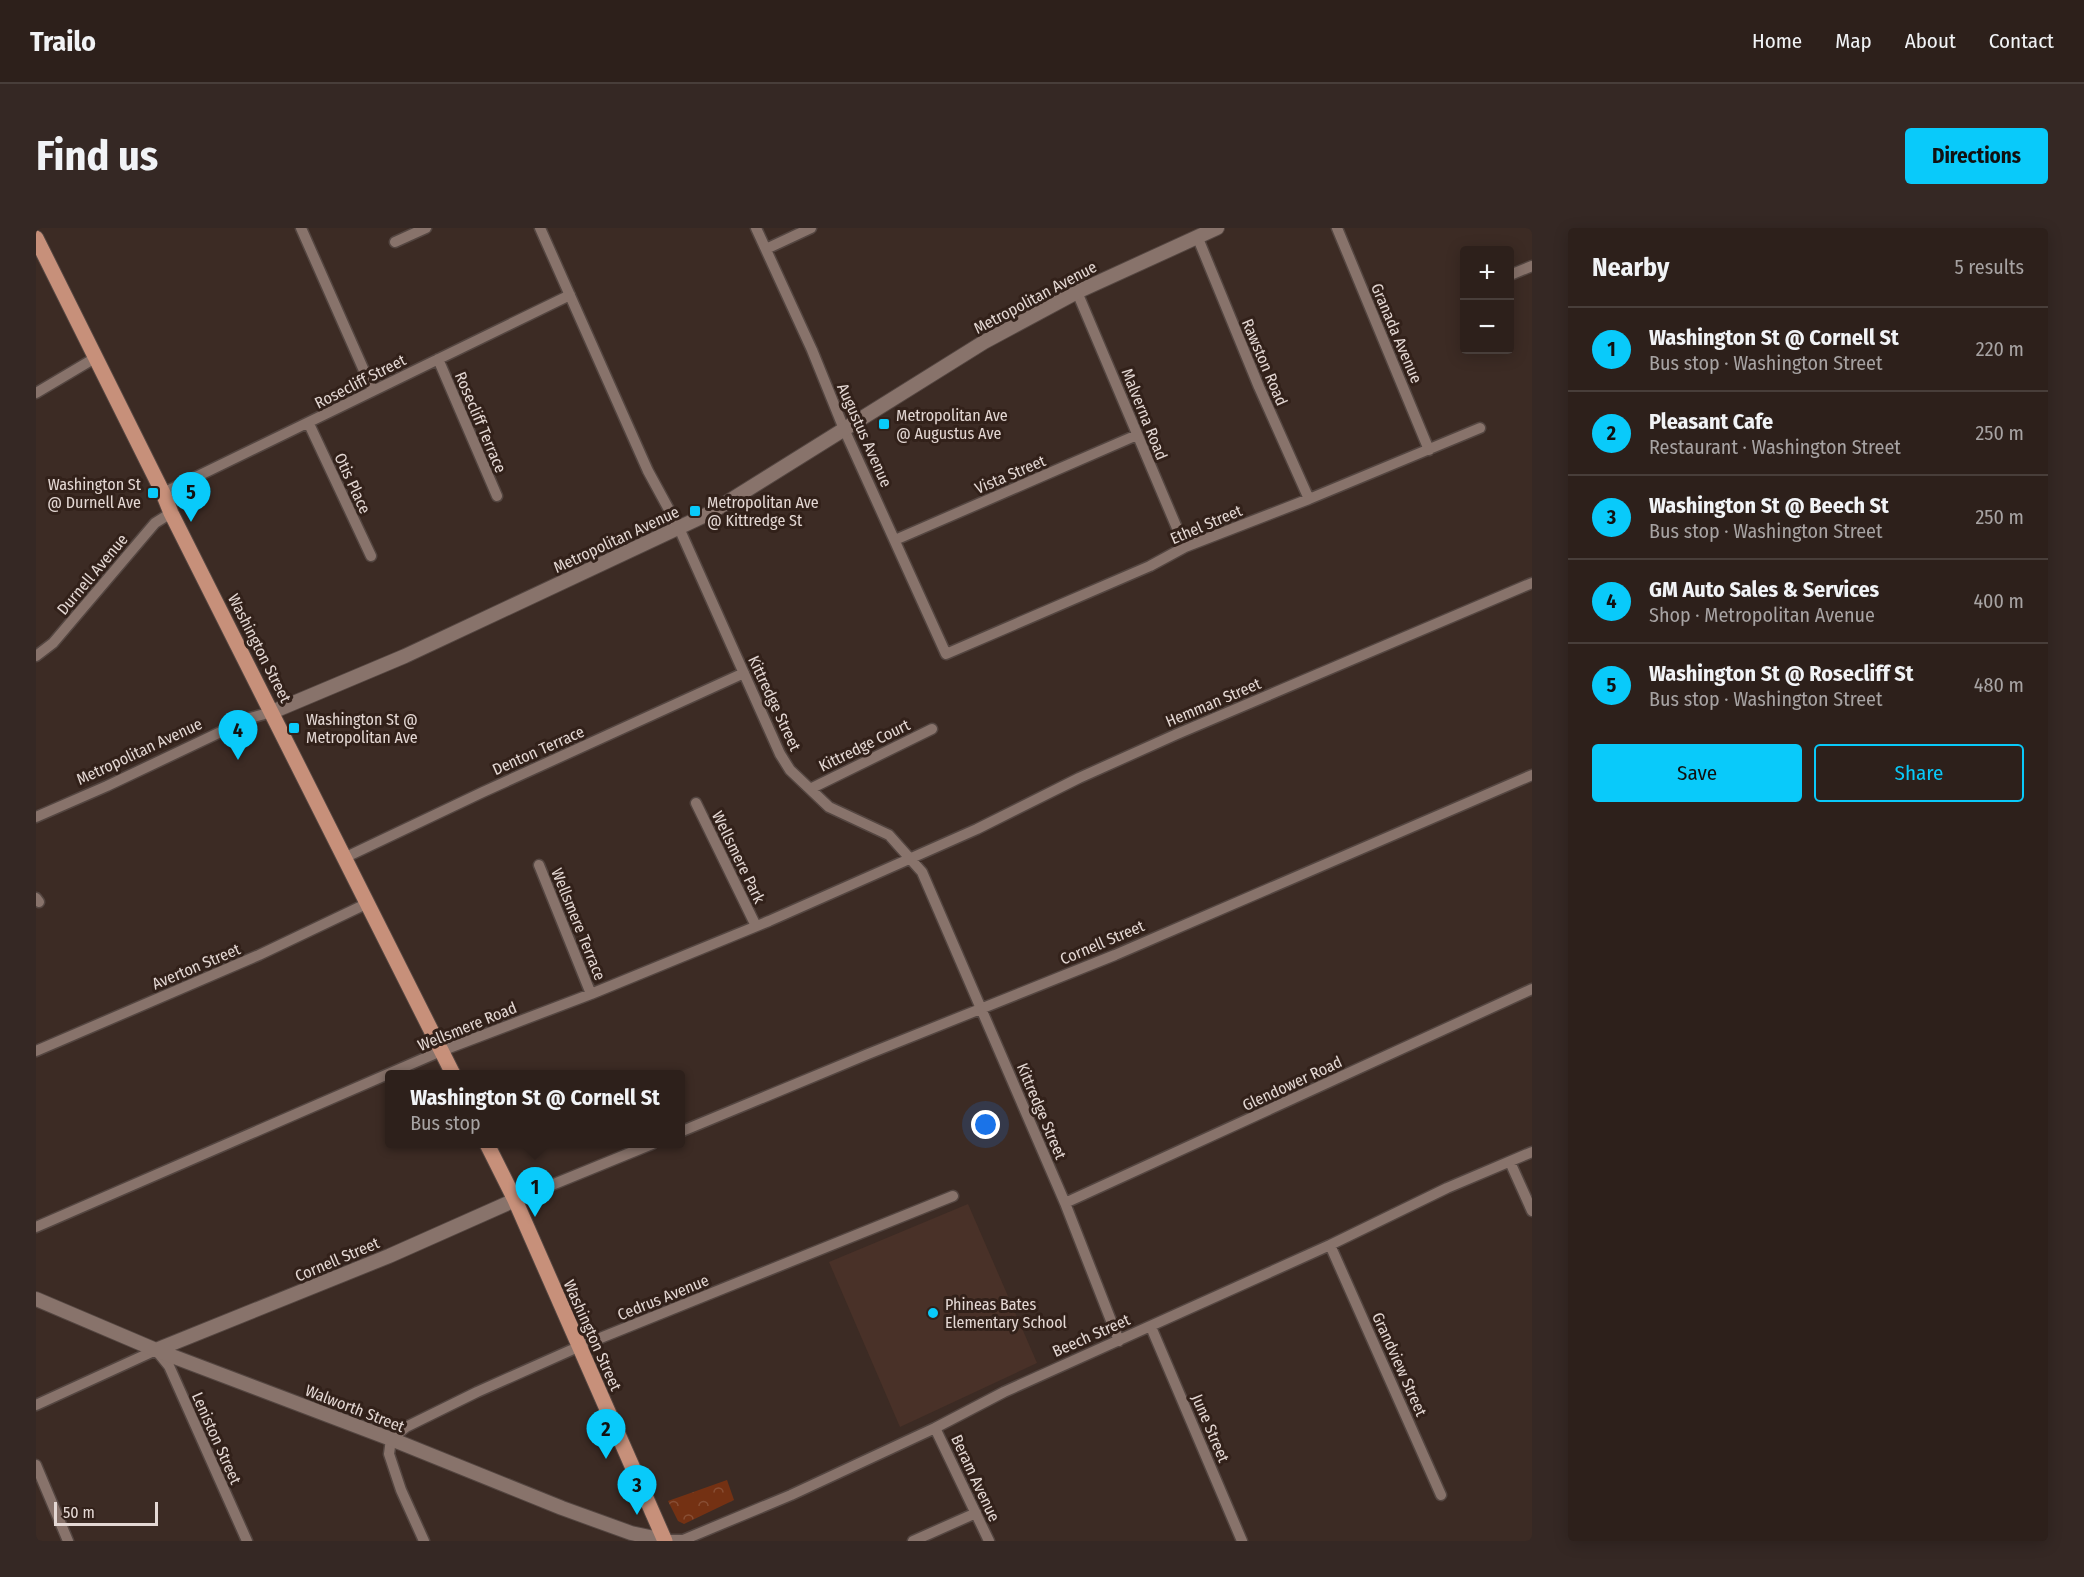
<!DOCTYPE html>
<meta charset="utf-8">
<style>
:root{--surface:#2d201b;--page:#352824;--text:#f1f3f6;--muted:#a7a3a3;--line:#483e3a;--accent:#09cafa}
body{margin:0;font-family:"Fira Sans Condensed",sans-serif;background:var(--page);color:var(--text)}
.controls{position:absolute;right:18px;top:18px;display:grid;overflow:hidden;border-radius:6px;box-shadow:0 3px 15px #0003}
.controls button{width:54px;height:54px;display:grid;place-items:center;padding:0;border:0;border-bottom:2px solid var(--line);background:var(--surface);color:var(--text);font:30px sans-serif}
.scale{position:absolute;left:18px;bottom:15px;width:104px;box-sizing:border-box;padding-left:6px;border:3px solid #e4d8d4;border-top:0;font-size:16px;line-height:21px;white-space:nowrap;color:#e4d8d4;-webkit-text-stroke:4px #32211a;paint-order:stroke}
.you{position:absolute;left:950px;top:897px;width:21px;height:21px;margin:-15px;border:4px solid #fff;border-radius:50%;background:#1a73e8;box-shadow:0 0 0 9px #1a73e833}
.badge{display:grid;place-items:center;width:39px;height:39px;border-radius:50%;background:var(--accent);color:#111;font-size:20px;font-weight:700}
.pin{position:absolute;translate:-50% -50px;filter:drop-shadow(0 2px 3px #0008)}
.pin::after{content:'';position:absolute;top:32px;width:21px;height:18px;background:inherit;clip-path:polygon(0 0,100% 0,50% 100%)}
.popup{position:absolute;left:349px;top:842px;width:300px;height:78px;box-sizing:border-box;display:grid;place-content:center;border-radius:6px;background:var(--surface);filter:drop-shadow(0 2px 4px #0005);font-size:20px;white-space:nowrap;color:var(--muted)}
.popup b{font-size:22px;color:var(--text)}
.popup::after{content:'';position:absolute;left:50%;top:100%;margin-left:-12px;border:12px solid transparent;border-top-color:var(--surface)}
.list{margin:0;padding:0;list-style:none}
h2{display:flex;justify-content:space-between;align-items:center;height:78px;margin:0;padding:0 24px;font-size:26px}
h2 small{font-size:20px;font-weight:400;color:var(--muted)}
.list li{display:grid;grid-template-columns:39px 1fr auto;gap:18px;align-items:center;box-sizing:border-box;height:84px;padding:0 24px;border-top:2px solid var(--line)}
.list b{display:block;font-size:22px;white-space:nowrap}
.list p{margin:0;font-size:20px;white-space:nowrap;color:var(--muted)}
.list em{font-size:20px;font-style:normal;color:var(--muted)}
.actions{display:flex;gap:12px;padding:18px 24px}
.actions a{flex:1;padding:14px 0;border:2px solid var(--accent);border-radius:6px;text-align:center;font-size:21px;color:var(--accent)}
.actions .main{background:var(--accent);color:#111}
.map{position:relative;flex:none;width:1496px;height:1313px;overflow:hidden;border-radius:6px}
header{display:flex;align-items:center;gap:36px;box-sizing:border-box;height:84px;padding:0 30px;background:var(--surface);border-bottom:2px solid var(--line)}
header strong{font-size:28px}
nav{display:flex;gap:33px;margin-inline-start:auto;font-size:21px}
.intro{display:flex;align-items:center;justify-content:space-between;box-sizing:border-box;height:144px;padding:0 36px}
h1{margin:0;font-size:42px}
.button{padding:15px 27px;border-radius:6px;background:var(--accent);color:#111;font-size:21px;font-weight:700}
main{display:flex;gap:36px;padding:0 36px}
aside{flex:1;background:var(--surface);border-radius:6px;box-shadow:0 3px 15px #0003}
.map>svg:first-child{display:block}
.built{fill:#493128}
.park{fill:url(#park-crowns)}
.lines{fill:none;stroke-linecap:round;stroke-linejoin:round}
.minor-casing{stroke:#544641;stroke-width:13}
.tertiary-casing{stroke:#544641;stroke-width:16}
.primary-casing{stroke:#544641;stroke-width:17}
.minor{stroke:#88736b;stroke-width:10}
.tertiary{stroke:#88736b;stroke-width:14}
.primary{stroke:#c7907a;stroke-width:15}
.poi-dot{fill:#09cafa;stroke:#32211a;stroke-width:2}
.labels{text-anchor:middle;stroke-width:6;stroke-linejoin:round;paint-order:stroke}
.street-label{font-size:16px;fill:#e4d8d4;stroke:#32211a}
.poi-label{font-size:16px;fill:#e4d8d4;stroke:#32211a;text-anchor:start}
</style>
<header>
<strong>Trailo</strong>
<nav><a>Home</a><a>Map</a><a>About</a><a>Contact</a></nav>
</header>
<div class="intro"><h1>Find us</h1><a class="button">Directions</a></div>
<main>
<div class="map">
<svg width="1496" height="1313" viewBox="0 0 1496 1313">
<defs>
<pattern id="park-crowns" width="20" height="18" patternUnits="userSpaceOnUse" patternTransform="scale(1.5)"><rect width="20" height="18" fill="#743113"/><path d="M2 6a3 3 0 1 1 6 0M12 15a3 3 0 1 1 6 0" fill="none" stroke="#884e34"/></pattern>
</defs>
<rect width="100%" height="100%" fill="#3c2b24"/>
<path class="built" d="M 932,976 L 1001,1135 L 864,1199 L 793,1034 Z"/>
<path class="park" d="M 691,1252 L 698,1272 L 648,1296 L 642,1293 L 632,1273 Z"/>
<g class="lines">
<defs>
<path id="minor" d="M 265,0 L 337,163
M 504,0 L 612,243 L 643,300 L 744,526 L 754,542 L 793,579 L 853,607 L 886,644 L 1029,975 L 1083,1113
M 720,0 L 776,122 L 808,201 L 910,426 L 1114,338 L 1149,319 L 1273,271 L 1444,200
M 1301,0 L 1393,222
M 1161,8 L 1223,159 L 1273,271
M 359,14 L 390,0
M 730,21 L 775,0
M 1474,47 L 1496,38
M 1041,64 L 1149,319
M 402,131 L 461,268
M 0,165 L 59,130
M 273,196 L 335,328
M 127,265 L 534,67
M 859,312 L 1101,207
M 0,428 L 17,415 L 119,295 L 135,285
M 774,561 L 896,501
M 660,575 L 720,698
M 0,589 L 71,558 L 214,490 L 236,484
M 308,630 L 447,564 L 708,445
M 503,637 L 555,766
M 0,670 L 3,674
M 0,823 L 223,727 L 330,676
M 644,904 L 832,826 L 1079,727 L 1496,547
M 1474,934 L 1496,983
M 479,972 L 616,916
M 1029,975 L 1496,761
M 0,999 L 405,823 L 555,766 L 733,693 L 941,601 L 1043,550 L 1141,506 L 1496,355
M 1294,1017 L 1405,1267
M 1115,1099 L 1206,1313
M 0,1177 L 120,1122 L 133,1138 L 211,1313
M 899,1200 L 953,1313
M 0,1237 L 32,1313
M 628,1312 L 647,1312 L 755,1267 L 899,1200 L 968,1164 L 1294,1017 L 1411,960 L 1496,924
M 388,1313 L 365,1262 L 353,1226 L 355,1211 L 370,1199 L 441,1164 L 542,1119 L 917,968
M 877,1313 L 940,1285"/>
<path id="tertiary" d="M 236,484 L 369,428 L 674,285 L 948,114 L 1041,64 L 1181,0
M 0,1071 L 120,1122 L 355,1211 L 526,1280 L 595,1305 L 628,1312
M 120,1122 L 353,1028 L 479,972"/>
<path id="primary" d="M 0,10 L 127,265 L 135,285 L 417,846
M 451,916 L 479,972 L 629,1313"/>
</defs>
<use href="#minor" class="minor-casing"/>
<use href="#tertiary" class="tertiary-casing"/>
<use href="#primary" class="primary-casing"/>
<use href="#minor" class="minor"/>
<use href="#tertiary" class="tertiary"/>
<use href="#primary" class="primary"/>
</g>
<g class="poi-dot">
<rect x="842" y="190" width="12" height="12" rx="3"/>
<rect x="111" y="259" width="12" height="12" rx="3"/>
<rect x="653" y="277" width="12" height="12" rx="3"/>
<rect x="252" y="494" width="12" height="12" rx="3"/>
<circle cx="897" cy="1085" r="6"/>
</g>
<g class="labels">
<g class="street-label">
<text transform="translate(999 69) rotate(-28)" y="6">Metropolitan Avenue</text>
<text transform="translate(1361 105) rotate(67)" y="6">Granada Avenue</text>
<text transform="translate(1229 134) rotate(67)" y="6">Rawston Road</text>
<text transform="translate(324 153) rotate(-27)" y="6">Rosecliff Street</text>
<text transform="translate(1109 186) rotate(68)" y="6">Malverna Road</text>
<text transform="translate(445 194) rotate(67)" y="6">Rosecliff Terrace</text>
<text transform="translate(829 207) rotate(66)" y="6">Augustus Avenue</text>
<text transform="translate(974 246) rotate(-23)" y="6">Vista Street</text>
<text transform="translate(317 255) rotate(65)" y="6">Otis Place</text>
<text transform="translate(1170 296) rotate(-23)" y="6">Ethel Street</text>
<text transform="translate(580 311) rotate(-25)" y="6">Metropolitan Avenue</text>
<text transform="translate(56 346) rotate(-50)" y="6">Durnell Avenue</text>
<text transform="translate(224 420) rotate(63)" y="6">Washington Street</text>
<text transform="translate(1177 474) rotate(-23)" y="6">Hemman Street</text>
<text transform="translate(739 475) rotate(65)" y="6">Kittredge Street</text>
<text transform="translate(828 517) rotate(-26)" y="6">Kittredge Court</text>
<text transform="translate(502 522) rotate(-24)" y="6">Denton Terrace</text>
<text transform="translate(103 523) rotate(-25)" y="6">Metropolitan Avenue</text>
<text transform="translate(703 629) rotate(64)" y="6">Wellsmere Park</text>
<text transform="translate(543 696) rotate(68)" y="6">Wellsmere Terrace</text>
<text transform="translate(1066 714) rotate(-23)" y="6">Cornell Street</text>
<text transform="translate(160 738) rotate(-23)" y="6">Averton Street</text>
<text transform="translate(431 798) rotate(-22)" y="6">Wellsmere Road</text>
<text transform="translate(1256 855) rotate(-25)" y="6">Glendower Road</text>
<text transform="translate(1006 883) rotate(67)" y="6">Kittredge Street</text>
<text transform="translate(301 1031) rotate(-23)" y="6">Cornell Street</text>
<text transform="translate(627 1069) rotate(-22)" y="6">Cedrus Avenue</text>
<text transform="translate(557 1107) rotate(66)" y="6">Washington Street</text>
<text transform="translate(1055 1107) rotate(-24)" y="6">Beech Street</text>
<text transform="translate(1364 1136) rotate(66)" y="6">Grandview Street</text>
<text transform="translate(319 1180) rotate(21)" y="6">Walworth Street</text>
<text transform="translate(1175 1200) rotate(67)" y="6">June Street</text>
<text transform="translate(181 1210) rotate(66)" y="6">Leniston Street</text>
<text transform="translate(940 1250) rotate(65)" y="6">Beram Avenue</text>
</g>
<g class="poi-label">
<text x="860" y="193">Metropolitan Ave<tspan x="860" dy="18">@ Augustus Ave</tspan></text>
<text x="105" y="262" text-anchor="end">Washington St<tspan x="105" dy="18">@ Durnell Ave</tspan></text>
<text x="671" y="280">Metropolitan Ave<tspan x="671" dy="18">@ Kittredge St</tspan></text>
<text x="270" y="497">Washington St @<tspan x="270" dy="18">Metropolitan Ave</tspan></text>
<text x="909" y="1082">Phineas Bates<tspan x="909" dy="18">Elementary School</tspan></text>
</g>
</g>
</svg>
<div class="controls">
<button>+</button>
<button>−</button>
</div>
<div class="scale">50 m</div>
<div class="you"></div>
<div class="pin badge" style="left:499px;top:989px">1</div>
<div class="popup"><b>Washington St @ Cornell St</b>Bus stop</div>
<div class="pin badge" style="left:570px;top:1231px">2</div>
<div class="pin badge" style="left:601px;top:1287px">3</div>
<div class="pin badge" style="left:202px;top:532px">4</div>
<div class="pin badge" style="left:155px;top:294px">5</div>
</div>
<aside>
<h2>Nearby<small>5 results</small></h2>
<ul class="list">
<li><span class="badge">1</span><div><b>Washington St @ Cornell St</b><p>Bus stop · Washington Street</p></div><em>220 m</em></li>
<li><span class="badge">2</span><div><b>Pleasant Cafe</b><p>Restaurant · Washington Street</p></div><em>250 m</em></li>
<li><span class="badge">3</span><div><b>Washington St @ Beech St</b><p>Bus stop · Washington Street</p></div><em>250 m</em></li>
<li><span class="badge">4</span><div><b>GM Auto Sales &amp; Services</b><p>Shop · Metropolitan Avenue</p></div><em>400 m</em></li>
<li><span class="badge">5</span><div><b>Washington St @ Rosecliff St</b><p>Bus stop · Washington Street</p></div><em>480 m</em></li>
</ul>
<div class="actions"><a class="main">Save</a><a>Share</a></div>
</aside>
</main>
